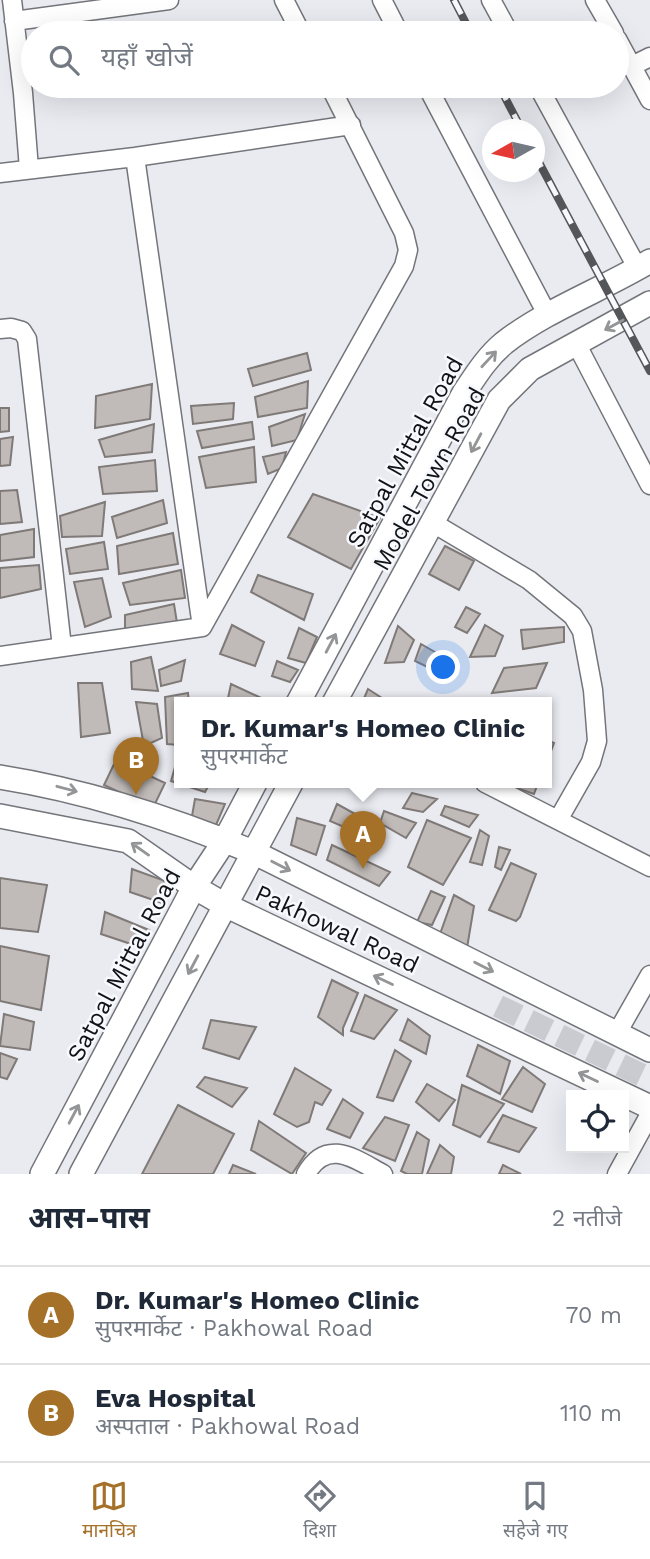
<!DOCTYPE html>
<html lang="hi">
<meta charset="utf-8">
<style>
:root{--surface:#fff;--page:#f2f2f3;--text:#1f2937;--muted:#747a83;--line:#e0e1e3;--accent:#a57129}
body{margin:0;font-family:"Work Sans","Noto Sans Devanagari",sans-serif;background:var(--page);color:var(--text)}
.controls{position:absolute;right:21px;bottom:21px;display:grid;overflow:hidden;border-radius:0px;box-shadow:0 7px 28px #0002}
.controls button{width:63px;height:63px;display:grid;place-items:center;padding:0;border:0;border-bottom:2px solid var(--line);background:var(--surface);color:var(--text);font:35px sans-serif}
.compass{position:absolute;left:482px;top:119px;width:63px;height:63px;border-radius:50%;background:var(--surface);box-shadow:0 7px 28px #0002;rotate:262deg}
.you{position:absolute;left:444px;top:668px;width:24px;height:24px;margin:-18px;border:5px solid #fff;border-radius:50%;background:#1a73e8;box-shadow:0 0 0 10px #1a73e833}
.badge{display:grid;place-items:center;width:46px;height:46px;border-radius:50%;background:var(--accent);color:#fff;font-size:23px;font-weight:700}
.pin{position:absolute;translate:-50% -58px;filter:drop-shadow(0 2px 4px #0008)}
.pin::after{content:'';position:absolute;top:37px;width:24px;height:21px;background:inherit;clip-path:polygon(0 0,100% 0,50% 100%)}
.popup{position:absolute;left:174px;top:697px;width:378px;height:91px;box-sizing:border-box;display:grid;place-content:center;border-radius:0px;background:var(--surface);filter:drop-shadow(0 2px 5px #0005);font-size:23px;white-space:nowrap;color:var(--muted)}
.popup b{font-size:26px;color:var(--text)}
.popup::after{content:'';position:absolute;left:50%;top:100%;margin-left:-14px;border:14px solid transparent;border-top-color:var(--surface)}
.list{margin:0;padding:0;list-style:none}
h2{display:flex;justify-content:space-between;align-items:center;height:91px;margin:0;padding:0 28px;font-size:30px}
h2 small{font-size:23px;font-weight:400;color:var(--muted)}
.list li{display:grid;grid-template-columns:46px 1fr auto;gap:21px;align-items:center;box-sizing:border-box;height:98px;padding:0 28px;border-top:2px solid var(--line)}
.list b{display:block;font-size:26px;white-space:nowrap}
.list p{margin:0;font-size:23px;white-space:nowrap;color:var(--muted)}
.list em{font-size:23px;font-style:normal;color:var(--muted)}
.icon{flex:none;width:38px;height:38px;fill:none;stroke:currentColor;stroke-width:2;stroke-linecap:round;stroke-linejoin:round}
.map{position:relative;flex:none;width:650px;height:1174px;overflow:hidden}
.search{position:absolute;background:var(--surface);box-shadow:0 7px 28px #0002;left:21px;right:21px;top:21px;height:77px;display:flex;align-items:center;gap:18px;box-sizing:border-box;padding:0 24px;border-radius:38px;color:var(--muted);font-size:26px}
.sheet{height:287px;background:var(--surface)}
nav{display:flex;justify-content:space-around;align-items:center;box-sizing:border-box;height:98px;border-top:2px solid var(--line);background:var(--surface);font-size:19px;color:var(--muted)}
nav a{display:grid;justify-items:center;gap:4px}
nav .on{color:var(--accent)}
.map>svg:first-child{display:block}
.building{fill:#c0bbb8;stroke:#7f7977;stroke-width:2}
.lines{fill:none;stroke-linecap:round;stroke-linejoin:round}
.tertiary-tunnel{stroke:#c9cbd0;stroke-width:23;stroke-dasharray:23 11;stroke-linecap:butt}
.minor-casing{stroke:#73757a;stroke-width:21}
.tertiary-casing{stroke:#73757a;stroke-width:26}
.minor{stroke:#fff;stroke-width:18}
.tertiary{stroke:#fff;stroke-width:23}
.rail-casing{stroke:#555659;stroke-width:8}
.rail{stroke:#f7f9fe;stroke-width:5;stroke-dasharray:16;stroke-linecap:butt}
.oneway{stroke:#949596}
.labels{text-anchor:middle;stroke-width:5;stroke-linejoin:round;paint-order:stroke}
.street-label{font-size:24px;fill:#121315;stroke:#f7f9fe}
</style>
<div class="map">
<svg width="650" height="1174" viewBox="0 0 650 1174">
<rect width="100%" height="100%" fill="#e9ebf1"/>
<path class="building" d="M 307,353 L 311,370 L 253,386 L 248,369 Z
M 308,381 L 307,408 L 258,417 L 255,397 Z
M 152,384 L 150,419 L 95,428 L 96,396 Z
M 234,403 L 233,419 L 193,424 L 191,406 Z
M 0,408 L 9,408 L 9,431 L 0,432 Z
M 305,414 L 297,440 L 272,446 L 269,427 Z
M 252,422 L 254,439 L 202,448 L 197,431 Z
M 154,424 L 152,452 L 105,457 L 99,440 Z
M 13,437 L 10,465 L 0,466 L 0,439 Z
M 254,447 L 256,482 L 206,488 L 199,457 Z
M 286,452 L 282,468 L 268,474 L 263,457 Z
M 155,460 L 157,491 L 103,494 L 99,467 Z
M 17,490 L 22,522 L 0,524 L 0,491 Z
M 313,494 L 380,518 L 351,569 L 288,537 Z
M 163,500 L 167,523 L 117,538 L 112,517 Z
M 105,502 L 102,536 L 62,537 L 60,516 Z
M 34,529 L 34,557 L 0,561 L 0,535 Z
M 173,533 L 178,564 L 119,574 L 117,546 Z
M 104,542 L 108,569 L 70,574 L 66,549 Z
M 445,546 L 474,561 L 459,590 L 429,574 Z
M 39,565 L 41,589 L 0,598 L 0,568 Z
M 181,570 L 185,598 L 130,605 L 123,583 Z
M 258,575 L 313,594 L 304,620 L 251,592 Z
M 102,578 L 111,617 L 85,627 L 74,582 Z
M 174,604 L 177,623 L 125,629 L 125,615 Z
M 466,607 L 480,614 L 467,633 L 455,627 Z
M 232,625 L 264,642 L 255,666 L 220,654 Z
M 485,625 L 503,636 L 495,656 L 470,657 Z
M 398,626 L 414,640 L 404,662 L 385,663 Z
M 564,627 L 564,642 L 523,649 L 521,630 Z
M 299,628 L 317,637 L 306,663 L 288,658 Z
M 421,644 L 454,663 L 448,677 L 415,661 Z
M 151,657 L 158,691 L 132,689 L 131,662 Z
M 185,660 L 181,681 L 161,686 L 159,670 Z
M 277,661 L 298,670 L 290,682 L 272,676 Z
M 547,663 L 536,688 L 492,693 L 504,668 Z
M 78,683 L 102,683 L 110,733 L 81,737 Z
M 231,684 L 272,703 L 227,703 Z
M 368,689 L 385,700 L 385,703 L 362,703 Z
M 188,693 L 189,703 L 179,703 L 179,745 L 167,744 L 165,697 Z
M 136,702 L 157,704 L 162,738 L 144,746 Z
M 547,740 L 554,743 L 547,762 Z
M 179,753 L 179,783 L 210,783 L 205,792 L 171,781 Z
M 116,760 L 165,783 L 153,808 L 104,785 Z
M 512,783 L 538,783 L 534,794 L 511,786 Z
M 412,793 L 437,799 L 423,812 L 403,808 Z
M 195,799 L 225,804 L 216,825 L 192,816 Z
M 337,804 L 366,820 L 360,834 L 330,821 Z
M 445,806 L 478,815 L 469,827 L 441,815 Z
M 384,811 L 416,823 L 406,838 L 380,823 Z
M 297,818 L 325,826 L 316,855 L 291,845 Z
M 427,820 L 471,838 L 443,885 L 408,867 Z
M 480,830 L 489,836 L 482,865 L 470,862 Z
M 332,845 L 390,872 L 379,886 L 327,860 Z
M 499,847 L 510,850 L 501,870 L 495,867 Z
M 511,863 L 536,874 L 520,917 L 516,921 L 489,910 Z
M 132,869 L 168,882 L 162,903 L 130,892 Z
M 0,878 L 47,885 L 38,932 L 0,928 Z
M 431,891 L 445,897 L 432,925 L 417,922 Z
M 454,895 L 474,906 L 467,948 L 440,934 Z
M 105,912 L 149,930 L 137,946 L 101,934 Z
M 0,946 L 49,956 L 41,1010 L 0,1001 Z
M 332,980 L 358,993 L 343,1028 L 343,1035 L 318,1017 Z
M 365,995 L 397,1010 L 374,1039 L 351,1031 Z
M 4,1014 L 34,1022 L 30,1050 L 0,1046 Z
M 408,1019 L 430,1036 L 426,1054 L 400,1040 Z
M 211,1020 L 256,1027 L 239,1059 L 203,1048 Z
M 478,1045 L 510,1061 L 500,1094 L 467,1076 Z
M 395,1050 L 411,1061 L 393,1101 L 377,1097 Z
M 0,1053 L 17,1059 L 7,1079 L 0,1077 Z
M 523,1067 L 545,1084 L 532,1112 L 502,1099 Z
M 295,1068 L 331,1090 L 322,1105 L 315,1102 L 309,1122 L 297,1127 L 274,1114 Z
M 205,1077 L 247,1088 L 232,1107 L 197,1087 Z
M 427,1084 L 455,1100 L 439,1121 L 416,1102 Z
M 462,1085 L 504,1104 L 480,1137 L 453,1125 Z
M 343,1099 L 363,1113 L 350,1138 L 327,1129 Z
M 178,1105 L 234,1134 L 213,1174 L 142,1174 Z
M 503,1115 L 536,1128 L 519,1152 L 488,1142 Z
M 385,1117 L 409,1125 L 395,1161 L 363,1148 Z
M 259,1121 L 306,1153 L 292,1174 L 251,1150 Z
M 417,1132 L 429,1140 L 422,1174 L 407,1174 L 401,1171 Z
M 440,1145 L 454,1157 L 451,1174 L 427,1174 Z
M 233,1165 L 256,1174 L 229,1174 Z
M 503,1165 L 521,1174 L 499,1174 Z"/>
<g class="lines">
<path class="tertiary-tunnel" d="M 498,1006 L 650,1079"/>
<defs>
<path id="minor" d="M 12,0 L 23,93 L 29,169
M 284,0 L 301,33
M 382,0 L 399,33
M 491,0 L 509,33
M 595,0 L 614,33
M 14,21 L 169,0
M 617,39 L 650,100
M 632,66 L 650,57
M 427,86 L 548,316
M 538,86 L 638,269
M 135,157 L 202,627
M 0,173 L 135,157 L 351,125
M 0,329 L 11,328 L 22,331 L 27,339 L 62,647
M 577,345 L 650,485
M 433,523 L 529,580 L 573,616 L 582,631 L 593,690 L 597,741 L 591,762 L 558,820
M 0,656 L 202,627 L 404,266 L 408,250 L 404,233 L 330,86
M 485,783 L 650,867
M 617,1033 L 650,975
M 306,1174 C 327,1137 355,1159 383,1174
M 617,1174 L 650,1114"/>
<path id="tertiary" d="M 298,703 L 464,393 C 476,375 487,357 504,343 C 546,310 604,289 650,261
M 334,703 L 499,400 L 530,369 L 650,303
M 0,777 C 88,791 171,818 253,852 L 650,1050
M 0,816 L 128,841 L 194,887 L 225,905 L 650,1107
M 42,1174 L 194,887 L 225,840 L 255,783
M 81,1174 L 291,783"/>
</defs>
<use href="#minor" class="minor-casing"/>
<use href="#tertiary" class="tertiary-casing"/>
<use href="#minor" class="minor"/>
<use href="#tertiary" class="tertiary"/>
<defs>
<path id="rail" d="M 454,0 L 471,33
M 499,86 L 522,130
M 534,153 L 650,371"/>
</defs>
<use href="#rail" class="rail-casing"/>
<use href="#rail" class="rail"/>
</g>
<defs><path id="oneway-shaft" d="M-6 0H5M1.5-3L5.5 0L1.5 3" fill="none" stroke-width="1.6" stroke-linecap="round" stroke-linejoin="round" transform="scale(1.75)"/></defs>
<g class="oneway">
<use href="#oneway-shaft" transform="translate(614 325) rotate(151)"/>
<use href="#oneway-shaft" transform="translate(489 359) rotate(-47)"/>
<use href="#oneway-shaft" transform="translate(476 443) rotate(118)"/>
<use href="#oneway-shaft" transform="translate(331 643) rotate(-62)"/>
<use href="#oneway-shaft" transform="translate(67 789) rotate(15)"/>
<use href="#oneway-shaft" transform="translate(140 849) rotate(-145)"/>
<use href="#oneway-shaft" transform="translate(281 866) rotate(27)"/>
<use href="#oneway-shaft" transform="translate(193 965) rotate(118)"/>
<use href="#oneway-shaft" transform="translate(484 967) rotate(27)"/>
<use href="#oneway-shaft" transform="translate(383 980) rotate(-155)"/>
<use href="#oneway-shaft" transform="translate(588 1077) rotate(-155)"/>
<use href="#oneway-shaft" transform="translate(74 1114) rotate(-62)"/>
</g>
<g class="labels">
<g class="street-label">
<text transform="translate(405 452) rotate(-61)" y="8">Satpal Mittal Road</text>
<text transform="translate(429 479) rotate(-61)" y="8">Model Town Road</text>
<text transform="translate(337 929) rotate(25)" y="8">Pakhowal Road</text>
<text transform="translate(124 965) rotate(-62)" y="8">Satpal Mittal Road</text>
</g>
</g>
</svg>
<div class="controls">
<button><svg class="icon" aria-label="locate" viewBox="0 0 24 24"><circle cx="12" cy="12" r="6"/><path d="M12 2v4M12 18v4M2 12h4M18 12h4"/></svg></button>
</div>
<svg class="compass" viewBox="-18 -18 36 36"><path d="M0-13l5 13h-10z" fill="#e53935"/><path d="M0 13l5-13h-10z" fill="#747a83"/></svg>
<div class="you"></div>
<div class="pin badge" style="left:363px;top:869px">A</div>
<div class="popup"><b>Dr. Kumar's Homeo Clinic</b>सुपरमार्केट</div>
<div class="pin badge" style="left:136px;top:795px">B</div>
<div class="search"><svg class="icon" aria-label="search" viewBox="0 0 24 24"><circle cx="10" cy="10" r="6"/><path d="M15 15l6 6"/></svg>यहाँ खोजें</div>
</div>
<section class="sheet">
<h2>आस-पास<small>2 नतीजे</small></h2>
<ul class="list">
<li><span class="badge">A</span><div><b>Dr. Kumar's Homeo Clinic</b><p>सुपरमार्केट · Pakhowal Road</p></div><em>70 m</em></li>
<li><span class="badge">B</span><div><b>Eva Hospital</b><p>अस्पताल · Pakhowal Road</p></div><em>110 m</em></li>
</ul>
</section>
<nav>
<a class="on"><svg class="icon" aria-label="map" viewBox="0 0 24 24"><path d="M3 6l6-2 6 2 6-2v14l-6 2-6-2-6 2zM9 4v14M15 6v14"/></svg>मानचित्र</a>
<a><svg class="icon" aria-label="directions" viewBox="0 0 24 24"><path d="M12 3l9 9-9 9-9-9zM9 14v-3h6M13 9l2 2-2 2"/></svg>दिशा</a>
<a><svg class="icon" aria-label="saved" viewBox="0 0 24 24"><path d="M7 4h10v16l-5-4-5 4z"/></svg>सहेजे गए</a>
</nav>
